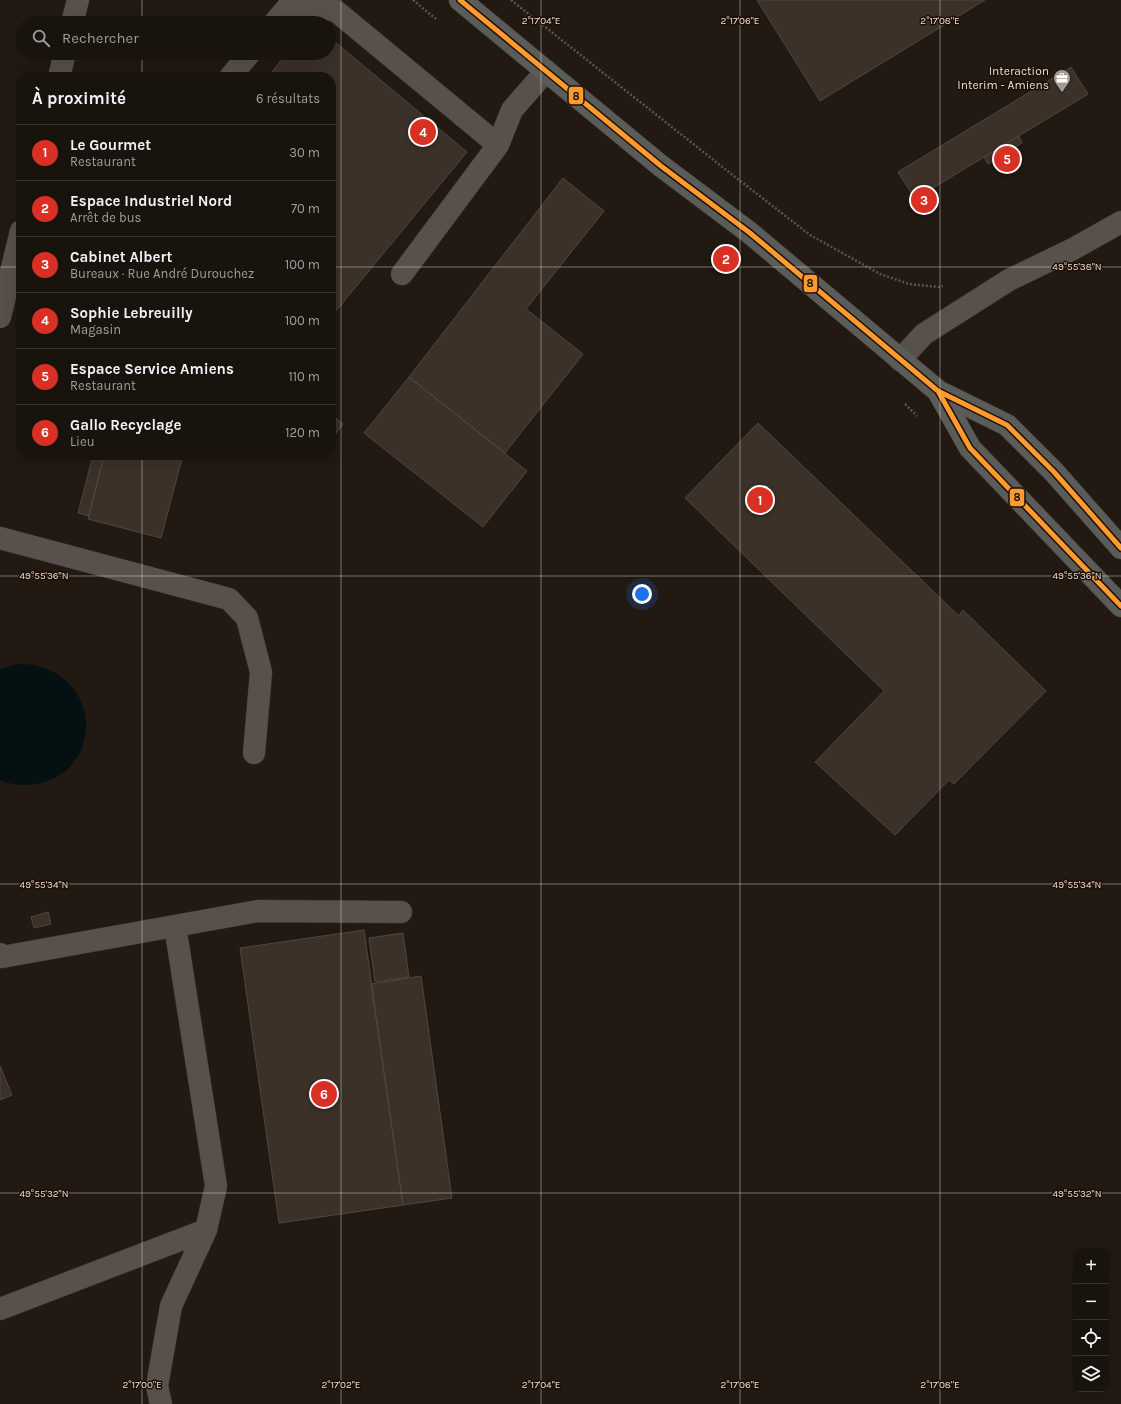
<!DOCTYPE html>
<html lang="fr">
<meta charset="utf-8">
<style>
:root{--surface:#19130e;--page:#26201c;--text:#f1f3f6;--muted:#9f9e9e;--line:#37322e;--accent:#d93025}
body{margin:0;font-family:Karla,sans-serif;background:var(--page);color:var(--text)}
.controls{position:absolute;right:12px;bottom:12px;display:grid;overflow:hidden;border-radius:8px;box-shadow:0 4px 16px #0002}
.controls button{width:36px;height:36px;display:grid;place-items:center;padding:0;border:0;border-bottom:1px solid var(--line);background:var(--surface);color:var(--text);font:20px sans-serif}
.you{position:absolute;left:642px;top:594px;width:14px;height:14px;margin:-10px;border:3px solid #fff;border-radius:50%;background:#1a73e8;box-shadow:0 0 0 6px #1a73e833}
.badge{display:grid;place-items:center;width:26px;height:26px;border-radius:50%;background:var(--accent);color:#fff;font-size:13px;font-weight:700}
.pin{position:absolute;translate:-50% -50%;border:2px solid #fff;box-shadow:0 1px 4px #0006}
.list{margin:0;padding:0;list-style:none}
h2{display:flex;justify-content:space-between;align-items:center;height:52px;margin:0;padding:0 16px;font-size:17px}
h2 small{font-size:13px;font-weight:400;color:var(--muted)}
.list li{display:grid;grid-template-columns:26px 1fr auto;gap:12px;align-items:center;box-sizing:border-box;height:56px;padding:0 16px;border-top:1px solid var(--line)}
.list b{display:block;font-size:15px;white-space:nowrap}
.list p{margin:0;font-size:13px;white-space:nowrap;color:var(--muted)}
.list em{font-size:13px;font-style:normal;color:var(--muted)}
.icon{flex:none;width:22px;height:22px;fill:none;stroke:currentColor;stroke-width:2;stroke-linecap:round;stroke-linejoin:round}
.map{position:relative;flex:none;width:1121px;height:1404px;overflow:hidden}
.search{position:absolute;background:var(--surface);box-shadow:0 4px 16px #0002;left:16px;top:16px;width:320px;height:44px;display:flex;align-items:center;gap:10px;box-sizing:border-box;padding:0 14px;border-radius:22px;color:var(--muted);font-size:15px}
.panel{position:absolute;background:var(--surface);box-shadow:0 4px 16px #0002;left:16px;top:72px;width:320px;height:388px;border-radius:16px}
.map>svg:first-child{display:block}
.water{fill:#051012}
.building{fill:#3c3128;stroke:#4e4741}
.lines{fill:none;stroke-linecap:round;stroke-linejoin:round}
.minor-casing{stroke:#3b3530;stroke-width:23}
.major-casing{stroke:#3b3530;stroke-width:23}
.path{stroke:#5b544e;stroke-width:2.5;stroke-dasharray:2 2;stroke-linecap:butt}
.minor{stroke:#57504b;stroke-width:22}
.major{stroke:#5a5c59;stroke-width:22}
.bus-1-casing{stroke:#1d0f04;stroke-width:8}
.bus-1{stroke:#fe9a2e;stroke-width:5}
.ticks{fill:none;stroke:#ebe0d8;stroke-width:1;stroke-opacity:0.45}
.labels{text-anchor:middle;stroke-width:3;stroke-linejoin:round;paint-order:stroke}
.poi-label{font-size:12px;fill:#ebe0d8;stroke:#1d0f04;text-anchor:end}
.ticks-label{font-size:10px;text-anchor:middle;fill:#ebe0d8;stroke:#1d0f04;stroke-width:3;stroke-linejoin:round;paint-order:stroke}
.line-badge{stroke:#1d0f04;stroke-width:1.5}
.pale-badge-label{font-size:11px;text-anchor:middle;font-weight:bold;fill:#111}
</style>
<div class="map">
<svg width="1121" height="1404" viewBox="0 0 1121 1404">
<rect width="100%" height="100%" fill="#211912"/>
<path class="water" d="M 23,664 C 102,668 107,772 36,784 C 24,786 11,785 0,780 L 0,669 L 13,665 Z"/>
<path class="building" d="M 757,0 L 985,0 L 820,101 Z
M 329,37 L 467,152 L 331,317 L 331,77 L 268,77 L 287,53 L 329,53 Z
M 1071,67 L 1088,94 L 915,199 L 898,172 Z
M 1019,136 L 1022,143 L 988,164 L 984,157 Z
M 563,178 L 604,211 L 526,309 L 583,354 L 505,453 L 409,377 Z
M 409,377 L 527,471 L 483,527 L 364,433 Z
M 336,418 L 343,424 L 331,440 L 331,425 Z
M 758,423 L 959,616 L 963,610 L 1046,691 L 954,784 L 949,780 L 895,835 L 815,762 L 884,691 L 685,498 Z
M 93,455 L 104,455 L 89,516 L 78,513 Z
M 104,455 L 183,455 L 161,538 L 88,519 Z
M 48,912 L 51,924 L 34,928 L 31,917 Z
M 364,930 L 403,1205 L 279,1223 L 240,948 Z
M 403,933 L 409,977 L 375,982 L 369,938 Z
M 421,976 L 452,1198 L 403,1205 L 371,984 Z
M 0,1066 L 12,1095 L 0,1100 Z"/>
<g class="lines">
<defs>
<path id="minor" d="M 72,23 L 78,0
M 274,23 L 287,8 L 308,6 L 336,11 L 498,145
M 59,77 L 65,53
M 230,77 L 250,53
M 402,274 L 498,145 L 512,110 L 546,71
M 0,317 L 21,231
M 900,360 L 924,334 L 1009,280 L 1073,249 L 1121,222
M 0,538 L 229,599 L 247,618 L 261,672 L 254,753
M 0,954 L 2,957 L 258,911 L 401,912
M 0,1309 L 206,1230
M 161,1404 L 157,1386 L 171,1306 L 206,1230 L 216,1186 L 175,926"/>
<path id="major" d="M 460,0 L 661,166 L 750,233 L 938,391 L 1007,425 L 1054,472 L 1121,548
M 938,391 L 970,448 L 1121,606"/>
</defs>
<use href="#minor" class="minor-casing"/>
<use href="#major" class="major-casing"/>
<path class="path" d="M 413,0 L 436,19
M 511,0 L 730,173 L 810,235 L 880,274 L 909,284 L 938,287 L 943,286
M 905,404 L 917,416"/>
<use href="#minor" class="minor"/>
<use href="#major" class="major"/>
<defs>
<path id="bus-1" d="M 460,0 L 661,166 L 750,233 L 938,391 L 970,448 L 1121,606
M 933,387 L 938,391 L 1007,425 L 1054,472 L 1121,548"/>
</defs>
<use href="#bus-1" class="bus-1-casing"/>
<use href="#bus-1" class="bus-1"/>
</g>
<path class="ticks" d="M 142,0 L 142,23M 341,0 L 341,1404M 541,0 L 541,1404M 740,0 L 740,1404M 940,0 L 940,1404M 142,53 L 142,77M 0,267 L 21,267M 331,267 L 1121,267M 142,455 L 142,1404M 0,576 L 1121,576M 0,884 L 1121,884M 0,1193 L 1121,1193"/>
<defs>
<symbol id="office-pin" viewBox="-11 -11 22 30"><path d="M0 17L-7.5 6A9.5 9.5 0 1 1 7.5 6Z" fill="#a49a93" stroke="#1d0f04"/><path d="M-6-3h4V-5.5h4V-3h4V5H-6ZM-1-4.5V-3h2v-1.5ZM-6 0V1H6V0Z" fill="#fff"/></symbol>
</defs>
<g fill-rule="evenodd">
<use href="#office-pin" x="1052" y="68" width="20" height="27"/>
</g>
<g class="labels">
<g class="poi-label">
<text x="1049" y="75">Interaction<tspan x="1049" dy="14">Interim - Amiens</tspan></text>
</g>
</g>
<g class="ticks-label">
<text x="541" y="24">2°17'04"E</text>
<text x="740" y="24">2°17'06"E</text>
<text x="940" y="24">2°17'08"E</text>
<text x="1077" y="270">49°55'38"N</text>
<text x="44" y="579">49°55'36"N</text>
<text x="1077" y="579">49°55'36"N</text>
<text x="44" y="888">49°55'34"N</text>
<text x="1077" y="888">49°55'34"N</text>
<text x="44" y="1197">49°55'32"N</text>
<text x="1077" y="1197">49°55'32"N</text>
<text x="142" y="1388">2°17'00"E</text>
<text x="341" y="1388">2°17'02"E</text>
<text x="541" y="1388">2°17'04"E</text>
<text x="740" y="1388">2°17'06"E</text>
<text x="940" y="1388">2°17'08"E</text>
</g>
<g class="line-badge">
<rect x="568" y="86" width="16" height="19" rx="4" fill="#fe9a2e"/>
<rect x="803" y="274" width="15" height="19" rx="4" fill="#fe9a2e"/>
<rect x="1009" y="488" width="16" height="19" rx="4" fill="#fe9a2e"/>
</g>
<g class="pale-badge-label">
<text x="576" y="100">8</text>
<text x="810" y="287">8</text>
<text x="1017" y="501">8</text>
</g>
</svg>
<div class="controls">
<button>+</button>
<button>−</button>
<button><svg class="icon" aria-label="locate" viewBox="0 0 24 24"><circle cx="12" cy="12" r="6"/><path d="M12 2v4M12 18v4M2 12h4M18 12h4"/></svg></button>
<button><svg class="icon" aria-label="layers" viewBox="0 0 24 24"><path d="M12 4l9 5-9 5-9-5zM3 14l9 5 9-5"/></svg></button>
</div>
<div class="you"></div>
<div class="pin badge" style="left:760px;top:500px">1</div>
<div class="pin badge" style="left:726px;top:259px">2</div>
<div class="pin badge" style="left:924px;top:200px">3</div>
<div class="pin badge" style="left:423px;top:132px">4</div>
<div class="pin badge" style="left:1007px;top:159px">5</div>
<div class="pin badge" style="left:324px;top:1094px">6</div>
<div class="search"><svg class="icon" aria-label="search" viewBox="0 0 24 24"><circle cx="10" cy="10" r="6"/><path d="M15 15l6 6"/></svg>Rechercher</div>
<section class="panel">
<h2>À proximité<small>6 résultats</small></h2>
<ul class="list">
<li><span class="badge">1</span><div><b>Le Gourmet</b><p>Restaurant</p></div><em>30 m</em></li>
<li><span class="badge">2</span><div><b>Espace Industriel Nord</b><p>Arrêt de bus</p></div><em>70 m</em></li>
<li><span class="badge">3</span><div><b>Cabinet Albert</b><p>Bureaux · Rue André Durouchez</p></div><em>100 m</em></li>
<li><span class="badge">4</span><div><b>Sophie Lebreuilly</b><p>Magasin</p></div><em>100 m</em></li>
<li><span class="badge">5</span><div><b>Espace Service Amiens</b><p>Restaurant</p></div><em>110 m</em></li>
<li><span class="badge">6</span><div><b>Gallo Recyclage</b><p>Lieu</p></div><em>120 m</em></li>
</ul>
</section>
</div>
